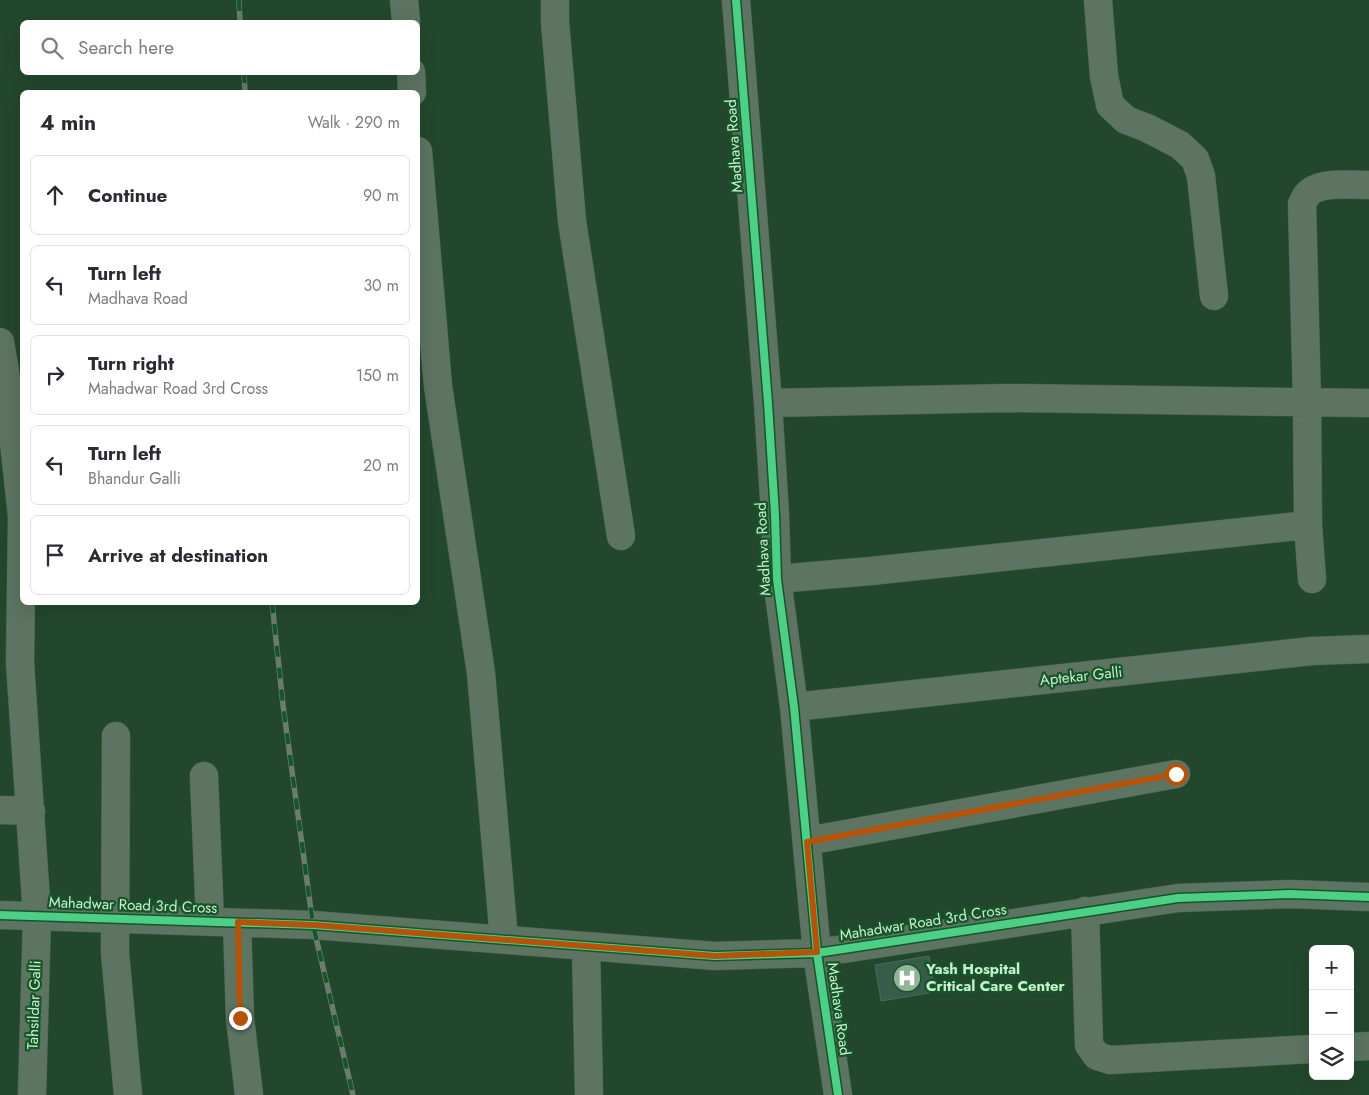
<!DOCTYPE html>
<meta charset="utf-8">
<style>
:root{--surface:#fff;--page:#f7f7f7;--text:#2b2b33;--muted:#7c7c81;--line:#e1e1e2}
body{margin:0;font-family:Jost,sans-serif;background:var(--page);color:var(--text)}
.controls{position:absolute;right:15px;bottom:15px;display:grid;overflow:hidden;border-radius:8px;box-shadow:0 5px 20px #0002}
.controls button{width:45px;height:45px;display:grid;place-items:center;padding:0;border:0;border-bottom:1px solid var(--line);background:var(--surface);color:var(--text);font:25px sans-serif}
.stop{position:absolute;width:15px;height:15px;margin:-11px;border:4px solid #b45309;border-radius:50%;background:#fff}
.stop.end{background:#b45309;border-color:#fff;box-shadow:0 1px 5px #0008}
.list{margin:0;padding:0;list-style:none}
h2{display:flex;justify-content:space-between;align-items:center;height:65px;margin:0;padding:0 20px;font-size:21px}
h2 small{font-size:16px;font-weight:400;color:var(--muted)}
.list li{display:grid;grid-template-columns:32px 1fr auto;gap:15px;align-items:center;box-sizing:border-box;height:80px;margin:0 10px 10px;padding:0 10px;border:1px solid var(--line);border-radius:8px}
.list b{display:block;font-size:19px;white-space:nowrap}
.list p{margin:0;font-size:16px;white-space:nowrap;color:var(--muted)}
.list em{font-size:16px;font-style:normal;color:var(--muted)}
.icon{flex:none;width:28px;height:28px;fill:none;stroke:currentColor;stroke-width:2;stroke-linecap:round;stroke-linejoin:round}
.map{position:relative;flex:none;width:1369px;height:1095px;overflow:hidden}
.search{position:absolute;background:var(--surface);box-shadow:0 5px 20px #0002;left:20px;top:20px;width:400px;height:55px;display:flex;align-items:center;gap:12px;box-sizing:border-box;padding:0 18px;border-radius:8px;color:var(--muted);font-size:19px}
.panel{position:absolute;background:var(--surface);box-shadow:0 5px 20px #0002;left:20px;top:90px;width:400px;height:515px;border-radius:8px}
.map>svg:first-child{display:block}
.building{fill:#385c4a;stroke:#4a6c5b}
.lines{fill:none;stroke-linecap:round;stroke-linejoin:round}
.minor-casing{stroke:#46614d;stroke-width:29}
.minor{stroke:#5c7461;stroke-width:28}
.rail-casing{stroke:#687d6d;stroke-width:5.5}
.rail{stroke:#145627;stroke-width:4;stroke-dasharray:11;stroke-linecap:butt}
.cycleway-casing{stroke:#145627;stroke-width:11}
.cycleway{stroke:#4dcf88;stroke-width:8}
.route{stroke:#b45309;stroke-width:6}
.labels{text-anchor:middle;stroke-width:4.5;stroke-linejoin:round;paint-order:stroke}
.street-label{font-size:15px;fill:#cdedd1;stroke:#145627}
.poi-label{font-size:15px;font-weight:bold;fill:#cdedd1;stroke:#145627;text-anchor:start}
</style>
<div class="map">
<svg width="1369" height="1095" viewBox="0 0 1369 1095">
<rect width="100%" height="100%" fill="#23472d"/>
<path class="building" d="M 929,956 L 935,992 L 881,1001 L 875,965 Z"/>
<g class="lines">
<defs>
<path id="minor" d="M 404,0 L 406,22
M 555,0 L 555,22 L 572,221 L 621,536
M 736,0 L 768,403 L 775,515 L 777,579 L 794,707 L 817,953 L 838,1095
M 1098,0 L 1104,76 L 1110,105 L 1126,120 L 1147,128 L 1180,145 L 1195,159 L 1201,176 L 1214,296
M 411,72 L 412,92
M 418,151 L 438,386 L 481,673 L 504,939
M 0,342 L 9,396 L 22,516
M 768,403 L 1008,398 L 1369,403
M 22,516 L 20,663 L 37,916 L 32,1095
M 777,579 L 871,571 L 1308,525
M 1312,579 L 1308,525 L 1307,401 L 1302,204 C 1304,201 1305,196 1308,194 C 1319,181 1353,185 1369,185
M 794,707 L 1312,651 L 1369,649
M 116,736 L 115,953 L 128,1095
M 204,776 L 210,921
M 0,810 L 31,811
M 807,841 L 1176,774
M 1085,911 L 1089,1045 L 1097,1056 L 1110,1060 L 1313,1049
M 0,915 L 313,925 L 715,956 L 817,953 L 1178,898 L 1290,894 L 1369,897
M 237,923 L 240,1018 L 249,1095
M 586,946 L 589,1095
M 1350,1047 L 1369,1046"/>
</defs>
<use href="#minor" class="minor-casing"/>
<use href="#minor" class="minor"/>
<defs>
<path id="rail" d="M 239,0 L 240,22
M 244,72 L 245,92
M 272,602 L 283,705 L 313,925 L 353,1095"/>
</defs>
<use href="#rail" class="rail-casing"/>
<use href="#rail" class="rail"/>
<defs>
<path id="cycleway" d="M 736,0 L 768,403 L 775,515 L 777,579 L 794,707 L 817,953 L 838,1095
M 0,915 L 313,925 L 715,956 L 817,953 L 1178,898 L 1290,894 L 1369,897"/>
</defs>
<use href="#cycleway" class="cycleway-casing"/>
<use href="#cycleway" class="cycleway"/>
</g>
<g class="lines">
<path class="route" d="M 240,1018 L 238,922 L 314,925 L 715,956 L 817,952 L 807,842 L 1176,774"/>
</g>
<defs>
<symbol id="hospital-disc" viewBox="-11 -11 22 22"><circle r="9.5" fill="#92b398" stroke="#145627"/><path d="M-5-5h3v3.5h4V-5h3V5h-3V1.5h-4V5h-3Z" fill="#fff"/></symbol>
</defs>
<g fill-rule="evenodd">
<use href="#hospital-disc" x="891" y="962" width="32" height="32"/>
</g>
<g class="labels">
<g class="street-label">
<text transform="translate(734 146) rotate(-94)" y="5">Madhava Road</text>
<text transform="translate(763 549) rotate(-93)" y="5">Madhava Road</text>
<text transform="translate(1081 676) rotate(-6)" y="5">Aptekar Galli</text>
<text transform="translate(133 905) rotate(2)" y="5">Mahadwar Road 3rd Cross</text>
<text transform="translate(923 922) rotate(-9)" y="5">Mahadwar Road 3rd Cross</text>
<text transform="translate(34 1005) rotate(-88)" y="5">Tahsildar Galli</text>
<text transform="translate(839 1009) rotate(82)" y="5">Madhava Road</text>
</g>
<g class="poi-label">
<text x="926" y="974">Yash Hospital<tspan x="926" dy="17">Critical Care Center</tspan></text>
</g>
</g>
</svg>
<div class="controls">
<button>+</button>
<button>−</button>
<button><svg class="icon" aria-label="layers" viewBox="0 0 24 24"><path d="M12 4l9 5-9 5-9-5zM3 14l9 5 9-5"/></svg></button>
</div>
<div class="stop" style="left:1176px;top:774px"></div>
<div class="stop end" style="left:240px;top:1018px"></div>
<div class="search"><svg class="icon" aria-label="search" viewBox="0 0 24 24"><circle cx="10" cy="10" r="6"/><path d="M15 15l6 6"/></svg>Search here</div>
<section class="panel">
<h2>4 min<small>Walk · 290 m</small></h2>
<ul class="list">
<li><svg class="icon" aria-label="ahead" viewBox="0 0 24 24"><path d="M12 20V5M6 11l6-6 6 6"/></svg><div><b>Continue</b></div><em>90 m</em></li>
<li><svg class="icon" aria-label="left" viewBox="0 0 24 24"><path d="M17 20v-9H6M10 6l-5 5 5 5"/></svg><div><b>Turn left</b><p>Madhava Road</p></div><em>30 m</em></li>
<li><svg class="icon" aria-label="right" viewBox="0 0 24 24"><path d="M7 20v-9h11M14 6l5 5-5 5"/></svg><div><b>Turn right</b><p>Mahadwar Road 3rd Cross</p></div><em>150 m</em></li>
<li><svg class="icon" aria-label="left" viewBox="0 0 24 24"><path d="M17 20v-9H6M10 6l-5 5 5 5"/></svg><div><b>Turn left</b><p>Bhandur Galli</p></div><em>20 m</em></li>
<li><svg class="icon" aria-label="arrive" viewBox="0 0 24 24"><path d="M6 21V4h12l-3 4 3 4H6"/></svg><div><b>Arrive at destination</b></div></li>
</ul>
</section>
</div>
